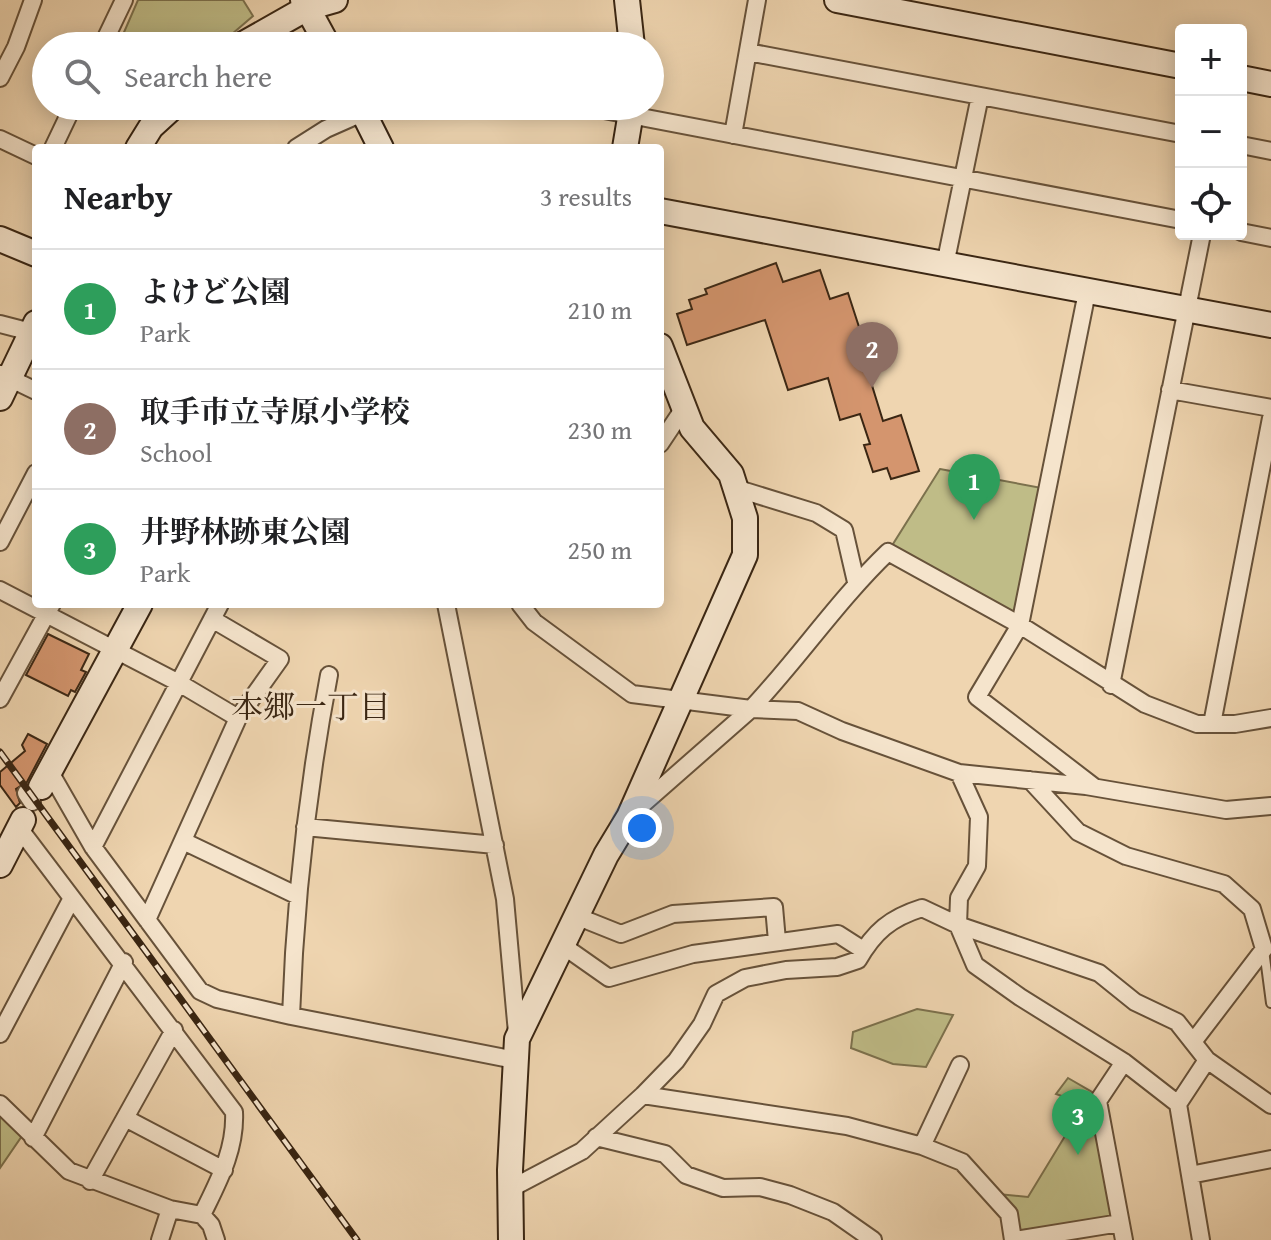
<!DOCTYPE html>
<meta charset="utf-8">
<style>
:root{--surface:#fff;--page:#f2f2f2;--text:#202124;--muted:#757577;--line:#e0e0e0;--accent:#8f2418}
body{margin:0;font-family:"Gentium Book Plus","Noto Serif JP",serif;background:var(--page);color:var(--text)}
.controls{position:absolute;right:24px;top:24px;display:grid;overflow:hidden;border-radius:8px;box-shadow:0 4px 20px #0003}
.controls button{width:72px;height:72px;display:grid;place-items:center;padding:0;border:0;border-bottom:2px solid var(--line);background:var(--surface);color:var(--text);font:40px sans-serif}
.you{position:absolute;left:642px;top:828px;width:28px;height:28px;margin:-20px;border:6px solid #fff;border-radius:50%;background:#1a73e8;box-shadow:0 0 0 12px #1a73e833}
.badge{display:grid;place-items:center;width:52px;height:52px;border-radius:50%;background:var(--accent);color:#fff;font-size:26px;font-weight:700}
.pin{position:absolute;translate:-50% -66px;filter:drop-shadow(0 2px 4px #0008)}
.pin::after{content:'';position:absolute;top:42px;width:28px;height:24px;background:inherit;clip-path:polygon(0 0,100% 0,50% 100%)}
.list{margin:0;padding:0;list-style:none}
h2{display:flex;justify-content:space-between;align-items:center;height:104px;margin:0;padding:0 32px;font-size:34px}
h2 small{font-size:26px;font-weight:400;color:var(--muted)}
.list li{display:grid;grid-template-columns:52px 1fr auto;gap:24px;align-items:center;box-sizing:border-box;height:120px;padding:0 32px;border-top:2px solid var(--line)}
.list b{display:block;font-size:30px;white-space:nowrap}
.list p{margin:0;font-size:26px;white-space:nowrap;color:var(--muted)}
.list em{font-size:26px;font-style:normal;color:var(--muted)}
.icon{flex:none;width:44px;height:44px;fill:none;stroke:currentColor;stroke-width:2;stroke-linecap:round;stroke-linejoin:round}
.map{position:relative;flex:none;width:1271px;height:1240px;overflow:hidden}
.search{position:absolute;background:var(--surface);box-shadow:0 4px 20px #0003;left:32px;top:32px;width:632px;height:88px;display:flex;align-items:center;gap:20px;box-sizing:border-box;padding:0 28px;border-radius:44px;color:var(--muted);font-size:30px}
.panel{position:absolute;background:var(--surface);box-shadow:0 4px 20px #0003;left:32px;top:144px;width:632px;height:464px;border-radius:8px}
.map>svg:first-child{display:block}
.green{fill:#bfbc87;stroke:#7c714d;stroke-width:2}
.building{fill:#d4956e;stroke:#3a2613;stroke-width:2}
.lines{fill:none;stroke-linecap:round;stroke-linejoin:round}
.lane-casing{stroke:#67523a;stroke-width:12}
.street-casing{stroke:#67523a;stroke-width:20}
.secondary-casing{stroke:#3a2613;stroke-width:28}
.lane{stroke:#f5e4cc;stroke-width:8}
.street{stroke:#f5e4cc;stroke-width:16}
.secondary{stroke:#f5e4cc;stroke-width:24}
.rail-casing{stroke:#3a2613;stroke-width:7}
.rail{stroke:#f5e4cc;stroke-width:4;stroke-dasharray:12;stroke-linecap:butt}
.labels{text-anchor:middle;stroke-width:6;stroke-linejoin:round;paint-order:stroke}
.neighbourhood-label{font-size:32px;fill:#3a2613;stroke:#f5e4cc}
</style>
<div class="map">
<svg width="1271" height="1240" viewBox="0 0 1271 1240">
<rect width="100%" height="100%" fill="#efd5b0"/>
<filter id="stains"><feTurbulence type="fractalNoise" baseFrequency=".0025" numOctaves="4"/><feColorMatrix values="0 0 0 0 .2 0 0 0 0 .09 0 0 0 0 .02 0 0 0 .5 -.17"/></filter>
<radialGradient id="worn" r=".72"><stop offset=".6" stop-color="#630" stop-opacity="0"/><stop offset="1" stop-color="#630" stop-opacity=".3"/></radialGradient>
<path class="green" d="M 138,0 L 243,0 L 253,16 L 218,46 L 118,46 Z
M 940,469 L 1047,489 L 1020,625 L 888,552 Z
M 917,1009 L 953,1015 L 926,1067 L 893,1064 L 851,1048 L 853,1032 Z
M 1068,1078 L 1092,1092 L 1113,1217 L 1017,1231 L 978,1192 L 1028,1197 L 1076,1118 L 1076,1101 L 1056,1094 Z
M 0,1104 L 26,1130 L 0,1168 Z"/>
<path class="building" d="M 776,263 L 783,282 L 820,270 L 830,299 L 848,293 L 871,364 L 866,366 L 883,421 L 901,415 L 919,471 L 891,479 L 887,468 L 873,472 L 864,445 L 870,444 L 860,414 L 840,420 L 828,378 L 788,390 L 765,320 L 687,345 L 677,314 L 692,309 L 689,300 L 707,294 L 705,289 Z
M 48,634 L 89,654 L 81,670 L 86,672 L 75,692 L 71,690 L 68,696 L 26,675 Z
M 28,734 L 47,744 L 27,782 L 16,789 L 20,803 L 16,807 L 0,785 L 0,772 L 25,751 L 22,745 Z"/>
<g class="lines">
<defs>
<path id="lane" d="M 1264,950 L 1271,1003"/>
<path id="street" d="M 102,46 L 124,0
M 748,52 L 1181,134
M 0,78 L 16,47 L 33,0
M 583,106 L 1181,220
M 733,135 L 757,0
M 0,139 L 36,156
M 1241,145 L 1271,151
M 53,148 L 73,106
M 296,148 L 326,129 L 378,106
M 1241,232 L 1271,238
M 945,265 L 980,96
M 1087,292 L 1020,625 L 977,697 L 1093,786
M 0,324 L 31,332
M 1,374 L 36,391
M 1170,390 L 1271,408
M 660,444 L 684,408
M 735,488 L 816,513 L 844,530 L 856,582
M 0,542 L 36,473
M 0,590 L 179,683 L 238,718 L 147,920
M 446,604 L 505,899 L 517,1033
M 520,604 L 534,622 L 632,694 L 751,709 C 799,658 838,600 888,552 L 1020,625 L 1145,704 L 1197,724 L 1235,724 L 1271,718
M 212,619 L 280,659 L 238,718
M 1111,685 L 1202,234
M 0,699 L 52,604
M 1212,724 L 1271,418
M 50,772 L 93,847 L 200,991 L 217,999 L 291,1016 L 515,1060
M 959,773 L 979,817 L 977,866 L 959,898 L 958,925 L 1099,973 L 1135,1002 L 1177,1022 L 1207,1060 L 1271,1105
M 1030,780 L 1078,832 L 1126,856 L 1224,884 L 1252,909 L 1264,949 L 1193,1042
M 26,793 L 32,802
M 636,810 L 751,709 L 798,711 L 842,731 L 959,773 L 1086,786 L 1226,810 L 1271,806
M 305,827 L 495,845
M 19,828 L 234,1112 C 236,1150 218,1182 202,1215 L 211,1225 L 216,1240
M 183,841 L 296,895
M 93,847 L 220,604
M 576,916 L 621,934 L 673,914 L 774,907 L 777,941
M 562,945 L 609,978 L 693,954 L 838,934 L 863,950
M 291,1016 C 295,898 307,791 329,675
M 0,1034 L 72,898
M 1124,1062 L 1098,1101 L 1124,1240
M 643,1095 L 847,1126 L 922,1146 L 962,1162 L 1009,1214 L 1013,1240
M 0,1104 L 69,1171 L 170,1209 L 160,1240
M 1178,1104 L 1207,1060
M 125,1118 L 224,1170
M 596,1137 L 665,1154 L 686,1175 L 723,1188 L 760,1187 L 790,1195 L 833,1212 L 873,1240
M 33,1138 L 124,962
M 922,1146 L 960,1065
M 1190,1175 L 1271,1159
M 90,1181 L 174,1030
M 510,1189 L 582,1151 L 643,1095 L 676,1061 L 702,1024 L 716,994 L 745,978 L 786,970 L 837,967 L 858,960 C 874,932 890,918 922,908 L 958,925 L 975,965 L 1020,997 L 1124,1062 L 1178,1104 L 1201,1240
M 170,1209 L 202,1215
M 1015,1240 L 1120,1223"/>
<path id="secondary" d="M 303,0 L 328,46
M 627,0 L 632,46
M 837,0 L 1181,66
M 240,46 L 307,8 L 335,0
M 1241,78 L 1271,84
M 360,106 L 381,148
M 138,148 L 151,127 L 174,106
M 625,148 L 632,106
M 660,211 L 1271,325
M 0,239 L 36,254
M 0,398 L 36,323
M 41,787 L 140,604
M 0,865 L 23,820
M 511,1240 L 510,1170 L 517,1039 L 606,855 L 629,817 L 745,555 L 745,518 L 731,474 L 692,428 L 660,346"/>
</defs>
<use href="#lane" class="lane-casing"/>
<use href="#street" class="street-casing"/>
<use href="#secondary" class="secondary-casing"/>
<use href="#lane" class="lane"/>
<use href="#street" class="street"/>
<use href="#secondary" class="secondary"/>
<defs>
<path id="rail" d="M 0,752 L 357,1240"/>
</defs>
<use href="#rail" class="rail-casing"/>
<use href="#rail" class="rail"/>
</g>
<g class="labels">
<g class="neighbourhood-label">
<text x="311" y="718">本郷一丁目</text>
</g>
</g>
<rect width="100%" height="100%" filter="url(#stains)"/>
<rect width="100%" height="100%" fill="url(#worn)"/>
</svg>
<div class="controls">
<button>+</button>
<button>−</button>
<button><svg class="icon" aria-label="locate" viewBox="0 0 24 24"><circle cx="12" cy="12" r="6"/><path d="M12 2v4M12 18v4M2 12h4M18 12h4"/></svg></button>
</div>
<div class="you"></div>
<div class="pin badge" style="left:974px;top:520px;background:#2e9e5b">1</div>
<div class="pin badge" style="left:872px;top:388px;background:#8d6e63">2</div>
<div class="pin badge" style="left:1078px;top:1155px;background:#2e9e5b">3</div>
<div class="search"><svg class="icon" aria-label="search" viewBox="0 0 24 24"><circle cx="10" cy="10" r="6"/><path d="M15 15l6 6"/></svg>Search here</div>
<section class="panel">
<h2>Nearby<small>3 results</small></h2>
<ul class="list">
<li><span class="badge" style="background:#2e9e5b">1</span><div><b>よけど公園</b><p>Park</p></div><em>210 m</em></li>
<li><span class="badge" style="background:#8d6e63">2</span><div><b>取手市立寺原小学校</b><p>School</p></div><em>230 m</em></li>
<li><span class="badge" style="background:#2e9e5b">3</span><div><b>井野林跡東公園</b><p>Park</p></div><em>250 m</em></li>
</ul>
</section>
</div>
